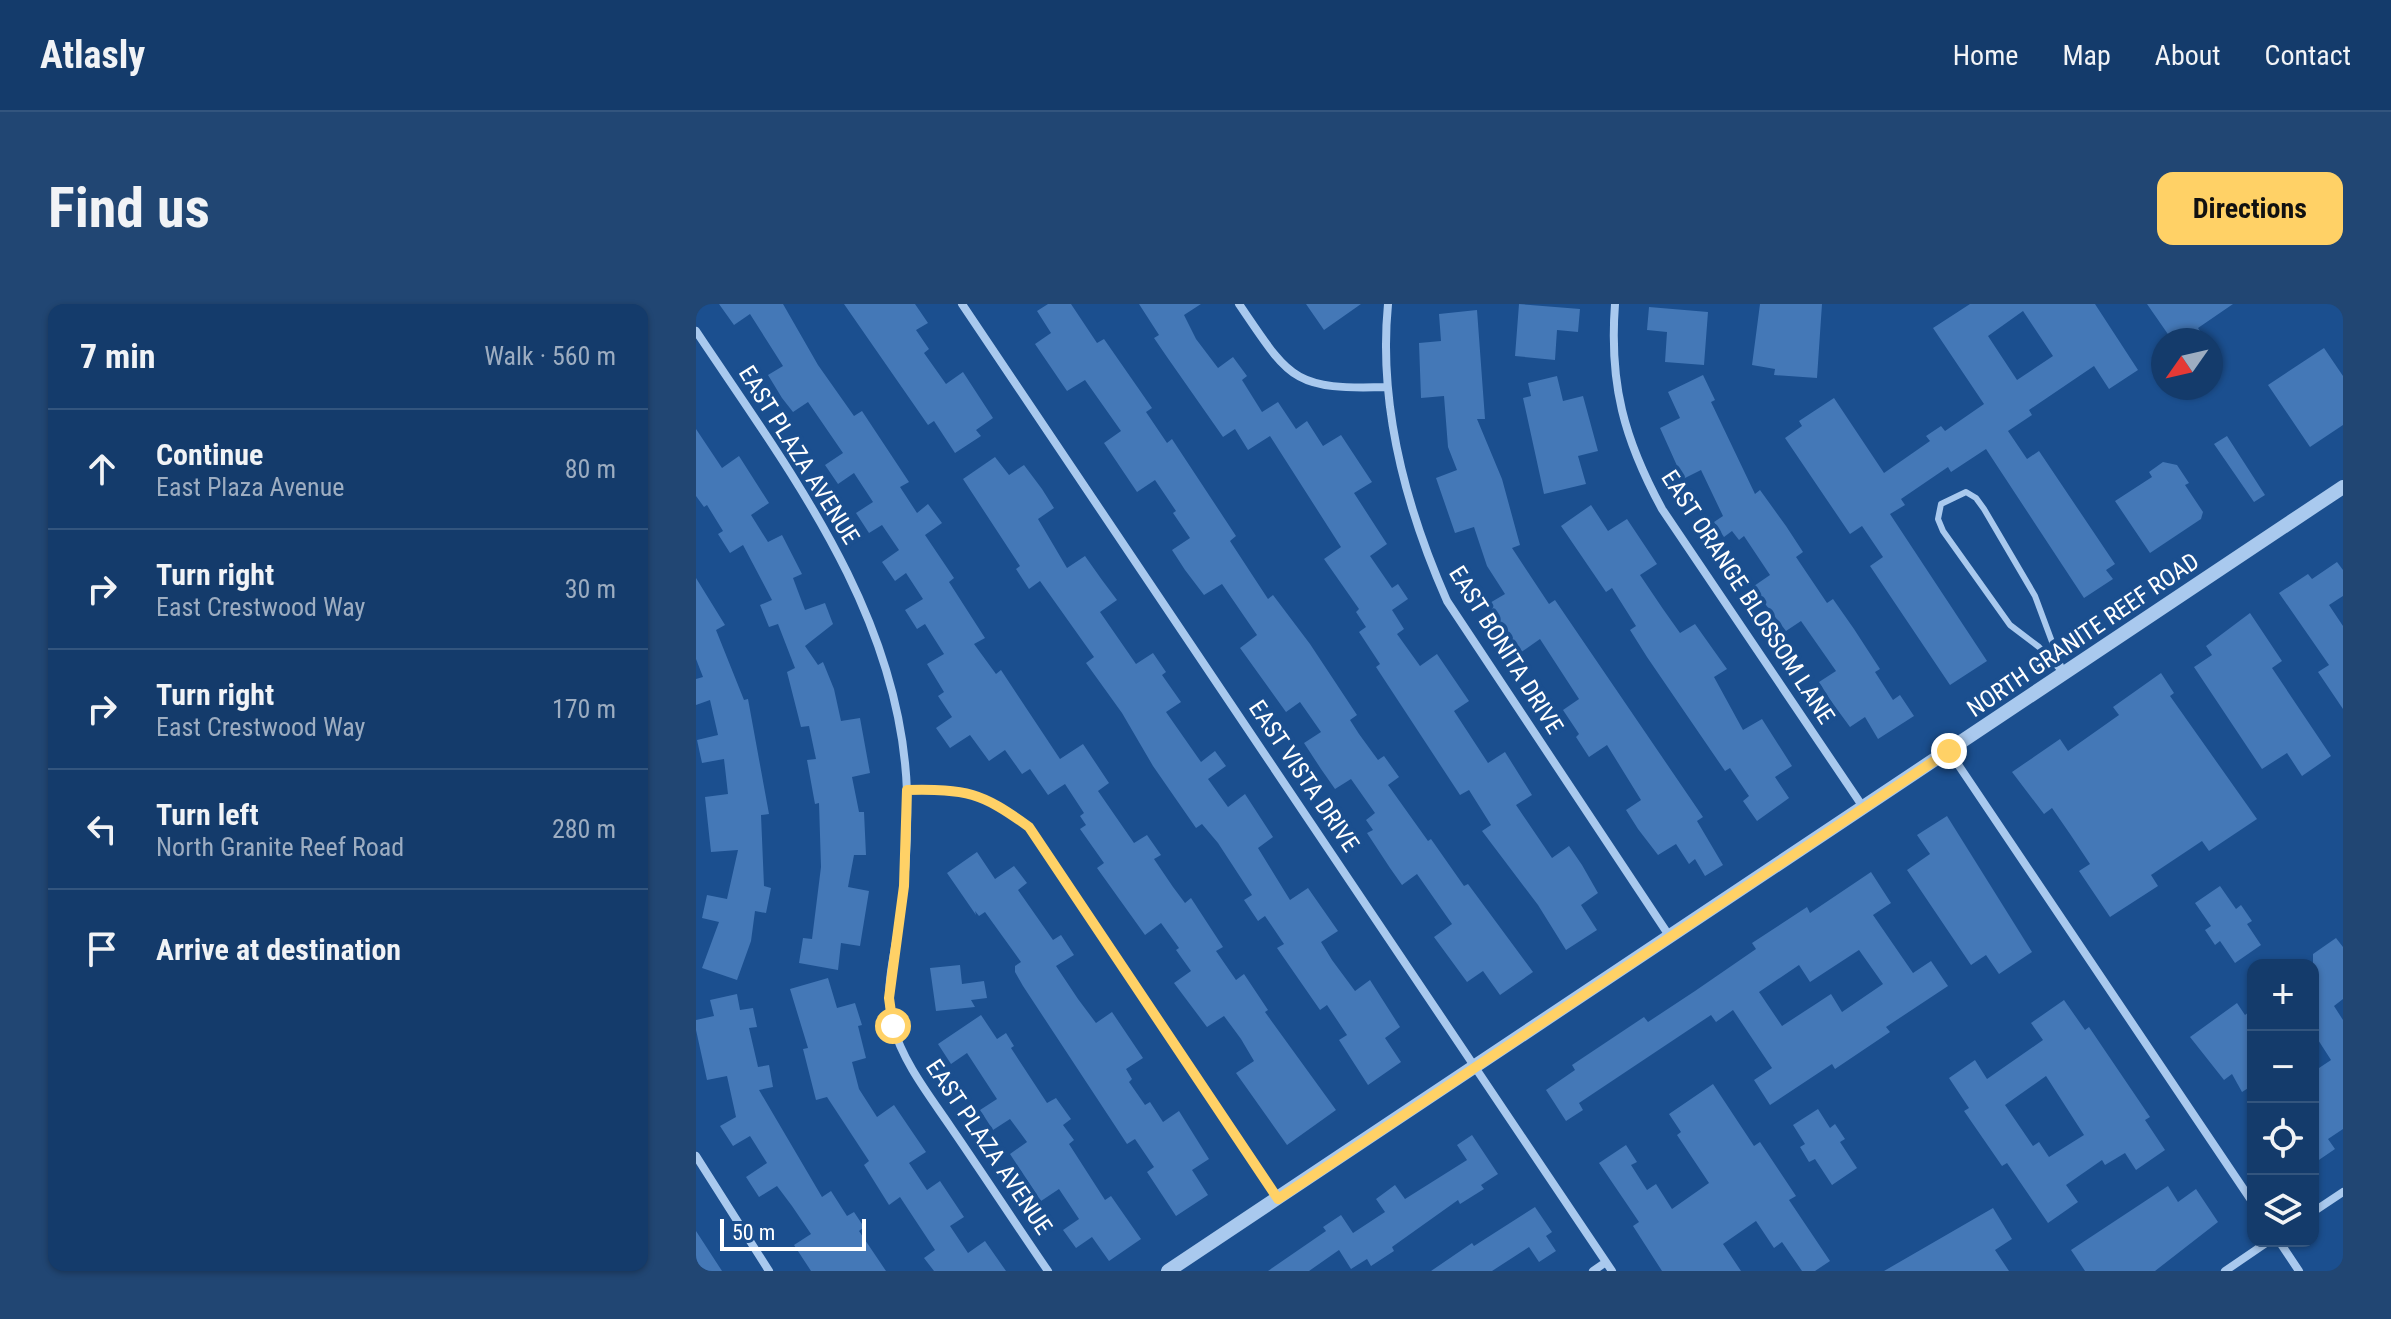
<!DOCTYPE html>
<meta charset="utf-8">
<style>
:root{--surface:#143b6b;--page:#214673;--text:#f1f3f6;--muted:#9dadc1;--line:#33557e;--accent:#ffd166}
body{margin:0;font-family:"Roboto Condensed",sans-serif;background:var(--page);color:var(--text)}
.controls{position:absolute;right:24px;bottom:24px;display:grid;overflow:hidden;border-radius:16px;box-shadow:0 2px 6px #0004}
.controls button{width:72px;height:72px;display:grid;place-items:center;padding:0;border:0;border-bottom:2px solid var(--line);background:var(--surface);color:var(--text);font:40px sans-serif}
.compass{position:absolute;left:1455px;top:24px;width:72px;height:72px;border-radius:50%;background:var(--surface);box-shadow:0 2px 6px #0004;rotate:236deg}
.scale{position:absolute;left:24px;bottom:20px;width:146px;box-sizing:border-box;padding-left:8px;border:4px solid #fff;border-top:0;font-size:22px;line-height:28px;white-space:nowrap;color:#fff;-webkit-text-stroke:6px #1b4f8f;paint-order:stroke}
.stop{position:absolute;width:24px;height:24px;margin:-18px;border:6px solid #ffd166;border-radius:50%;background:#fff}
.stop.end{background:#ffd166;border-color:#fff;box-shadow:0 2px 8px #0008}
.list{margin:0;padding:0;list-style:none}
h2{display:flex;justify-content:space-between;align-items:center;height:104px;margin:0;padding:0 32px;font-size:34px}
h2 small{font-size:26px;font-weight:400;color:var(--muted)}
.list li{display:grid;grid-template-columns:52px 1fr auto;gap:24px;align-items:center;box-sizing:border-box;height:120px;padding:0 32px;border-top:2px solid var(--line)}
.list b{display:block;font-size:30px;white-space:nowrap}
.list p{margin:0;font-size:26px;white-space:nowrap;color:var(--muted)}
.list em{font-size:26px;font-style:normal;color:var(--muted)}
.icon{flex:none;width:44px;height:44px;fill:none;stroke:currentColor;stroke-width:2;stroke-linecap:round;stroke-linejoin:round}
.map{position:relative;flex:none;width:1647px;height:967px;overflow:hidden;border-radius:16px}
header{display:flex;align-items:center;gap:48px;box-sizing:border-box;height:112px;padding:0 40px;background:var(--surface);border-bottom:2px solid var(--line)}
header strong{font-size:38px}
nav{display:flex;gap:44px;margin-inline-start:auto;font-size:28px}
.intro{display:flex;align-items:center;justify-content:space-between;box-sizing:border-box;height:192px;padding:0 48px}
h1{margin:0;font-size:56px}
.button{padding:20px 36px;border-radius:16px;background:var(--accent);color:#111;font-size:28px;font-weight:700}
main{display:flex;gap:48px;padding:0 48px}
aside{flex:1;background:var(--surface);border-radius:16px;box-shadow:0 2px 6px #0004}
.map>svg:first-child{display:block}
.building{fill:#4478b7;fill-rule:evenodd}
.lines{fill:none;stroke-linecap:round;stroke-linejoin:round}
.service{stroke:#a9c9ee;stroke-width:6}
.minor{stroke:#a9c9ee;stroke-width:8}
.tertiary{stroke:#a9c9ee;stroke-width:14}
.route{stroke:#ffd166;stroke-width:10}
.labels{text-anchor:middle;stroke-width:8;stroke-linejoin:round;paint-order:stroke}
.street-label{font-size:24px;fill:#fff;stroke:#1b4f8f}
</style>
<header>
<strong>Atlasly</strong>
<nav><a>Home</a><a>Map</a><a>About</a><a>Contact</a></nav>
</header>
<div class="intro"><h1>Find us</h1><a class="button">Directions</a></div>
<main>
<aside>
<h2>7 min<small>Walk · 560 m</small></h2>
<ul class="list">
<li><svg class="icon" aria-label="ahead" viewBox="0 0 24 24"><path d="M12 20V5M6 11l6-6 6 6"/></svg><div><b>Continue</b><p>East Plaza Avenue</p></div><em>80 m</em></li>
<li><svg class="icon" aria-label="right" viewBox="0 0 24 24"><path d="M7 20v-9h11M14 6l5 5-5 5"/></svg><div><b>Turn right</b><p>East Crestwood Way</p></div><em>30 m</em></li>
<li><svg class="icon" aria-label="right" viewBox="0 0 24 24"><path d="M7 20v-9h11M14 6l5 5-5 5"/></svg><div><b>Turn right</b><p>East Crestwood Way</p></div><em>170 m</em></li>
<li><svg class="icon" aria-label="left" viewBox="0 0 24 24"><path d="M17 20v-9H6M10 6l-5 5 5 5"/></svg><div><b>Turn left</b><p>North Granite Reef Road</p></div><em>280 m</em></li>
<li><svg class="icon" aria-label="arrive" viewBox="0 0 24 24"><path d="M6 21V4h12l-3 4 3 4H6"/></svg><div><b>Arrive at destination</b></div></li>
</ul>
</aside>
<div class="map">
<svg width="1647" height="967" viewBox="0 0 1647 967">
<rect width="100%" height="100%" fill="#1b4f8f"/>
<path class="building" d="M 23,0 L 87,0 L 122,61 L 158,112 L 166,107 L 213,178 L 204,183 L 221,209 L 232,200 L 246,219 L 229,231 L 258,274 L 253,278 L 289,334 L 278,340 L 300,370 L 305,366 L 364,455 L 387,440 L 413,479 L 402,487 L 438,539 L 451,531 L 465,551 L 458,555 L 477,583 L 489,599 L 495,594 L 527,643 L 520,647 L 540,676 L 548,670 L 572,706 L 569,708 L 640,806 L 591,841 L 540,769 L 558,757 L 545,735 L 528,712 L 511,723 L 478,679 L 495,667 L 480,646 L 483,644 L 465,619 L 449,631 L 401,564 L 408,559 L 384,525 L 390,521 L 384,512 L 388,509 L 369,480 L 352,491 L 334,465 L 326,470 L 309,446 L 293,457 L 274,431 L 254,444 L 240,424 L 256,413 L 242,392 L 248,388 L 231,360 L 248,350 L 229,320 L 221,325 L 209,306 L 227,295 L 210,269 L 199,277 L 186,258 L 203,246 L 186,221 L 173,229 L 160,209 L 177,198 L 158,169 L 142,180 L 129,161 L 147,149 L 112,98 L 97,108 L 86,94 L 72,71 L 87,62 L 54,10 L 38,21 Z
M 148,0 L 219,0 L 232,19 L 220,26 L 233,45 L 228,49 L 250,80 L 267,68 L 297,114 L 280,126 L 285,132 L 259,149 L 238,117 L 232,121 Z
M 352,0 L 375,0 L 401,39 L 408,35 L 456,104 L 450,108 L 471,139 L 476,135 L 540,232 L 534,237 L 572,295 L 577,291 L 614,340 L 661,411 L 654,416 L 663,430 L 682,456 L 688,452 L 703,473 L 692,481 L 732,537 L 735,535 L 768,582 L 772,580 L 837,668 L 804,691 L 787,667 L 771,678 L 738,633 L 756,620 L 721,570 L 706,581 L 694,564 L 671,529 L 677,526 L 670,516 L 679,509 L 655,475 L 639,485 L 625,465 L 608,439 L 625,428 L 604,398 L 590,408 L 544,344 L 561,331 L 526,280 L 508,291 L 489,266 L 476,246 L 494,234 L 477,209 L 480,207 L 459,176 L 441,188 L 408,139 L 425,127 L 389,76 L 371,87 L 339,40 L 355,29 L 341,7 Z
M 443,0 L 505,0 L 488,11 L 500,35 L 522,64 L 537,53 L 551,72 L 546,76 L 566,108 L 582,98 L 600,125 L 611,117 L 627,142 L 645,131 L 676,178 L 658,189 L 691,240 L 674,252 L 696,284 L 702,280 L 712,295 L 696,306 L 708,325 L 701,330 L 724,362 L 741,350 L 773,397 L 758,407 L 792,459 L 809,448 L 836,491 L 820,501 L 856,554 L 873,542 L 886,561 L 902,589 L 885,601 L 901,626 L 870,646 L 842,601 L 786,527 L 795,521 L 773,486 L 764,491 L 680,363 L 684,360 L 663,328 L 670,323 L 660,308 L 663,305 L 628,255 L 645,243 L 574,132 L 552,146 L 539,125 L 527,133 L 471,53 L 458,34 L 463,31 Z
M 610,0 L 665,0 L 628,26 Z
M 823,0 L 884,5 L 882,28 L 861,26 L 859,56 L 819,52 Z
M 1064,0 L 1126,0 L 1121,74 L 1078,71 L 1079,65 L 1056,61 Z
M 1274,0 L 1399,0 L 1442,66 L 1413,85 L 1398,62 L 1333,106 L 1336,111 L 1312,127 L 1331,155 L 1343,147 L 1419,260 L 1410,266 L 1417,275 L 1388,294 L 1290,145 L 1255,168 L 1252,163 L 1205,195 L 1209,201 L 1194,210 L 1291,357 L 1254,381 L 1174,262 L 1187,253 L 1166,222 L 1154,230 L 1089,134 L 1106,122 L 1103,117 L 1138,94 L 1188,169 L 1234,137 L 1230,132 L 1245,122 L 1249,127 L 1288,100 L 1237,24 ZM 1327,7 L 1357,52 L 1321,76 L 1292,32 Z
M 1451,0 L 1537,0 L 1502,24 L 1510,36 L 1476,36 Z
M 953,3 L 1012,8 L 1008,61 L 969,58 L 971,28 L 951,26 Z
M 781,6 L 789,115 L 781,115 L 806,175 L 824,241 L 816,244 L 853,300 L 859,296 L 1007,513 L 1001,517 L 1027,561 L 1009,572 L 999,555 L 993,560 L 980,540 L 962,551 L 942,525 L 930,506 L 945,496 L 911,441 L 893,453 L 880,433 L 883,430 L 867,406 L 883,395 L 844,335 L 824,349 L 792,300 L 809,290 L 791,262 L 778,223 L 759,229 L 740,174 L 761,166 L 752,143 L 748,92 L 725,94 L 723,39 L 745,37 L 743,10 Z
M 1628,44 L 1647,72 L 1647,121 L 1614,143 L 1572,81 Z
M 1007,71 L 1019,96 L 1015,98 L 1059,190 L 1064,186 L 1090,222 L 1107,248 L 1100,253 L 1131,299 L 1137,295 L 1158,325 L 1184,365 L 1179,368 L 1197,396 L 1204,391 L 1218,412 L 1182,435 L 1169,413 L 1154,423 L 1135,397 L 1123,378 L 1140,367 L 1105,317 L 1090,327 L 1070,301 L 1058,282 L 1074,271 L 1048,232 L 1043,236 L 1036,227 L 1028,233 L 1018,218 L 1027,212 L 1005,166 L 987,175 L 964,124 L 984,114 L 972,88 Z
M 861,72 L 867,97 L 887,92 L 902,147 L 882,152 L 890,180 L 848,190 L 827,94 L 835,92 L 832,79 Z
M 0,125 L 26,164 L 43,152 L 73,199 L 55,211 L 72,238 L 86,231 L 106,270 L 97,274 L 109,306 L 129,299 L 137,320 L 109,342 L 122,361 L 127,358 L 138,385 L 145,417 L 164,414 L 174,469 L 156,473 L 163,508 L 168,508 L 170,551 L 158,551 L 152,583 L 173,587 L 164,642 L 145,639 L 142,666 L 103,659 L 107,634 L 116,635 L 125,563 L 123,499 L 119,500 L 111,456 L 120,455 L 113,422 L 105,423 L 91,368 L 99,364 L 82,320 L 73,323 L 64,301 L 76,296 L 47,241 L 34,249 L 22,230 L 27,227 L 11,201 L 8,203 L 0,192 Z
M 1531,132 L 1569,191 L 1558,198 L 1518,140 Z
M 299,153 L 313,171 L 328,161 L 346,185 L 358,204 L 342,215 L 371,264 L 389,252 L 406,276 L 421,296 L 404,308 L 440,360 L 457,349 L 470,368 L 466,371 L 485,398 L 470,408 L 505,458 L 519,447 L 530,462 L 512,475 L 532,503 L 549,490 L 577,533 L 562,544 L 594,596 L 612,584 L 642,627 L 625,638 L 636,656 L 659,687 L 674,676 L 704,723 L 689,734 L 705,758 L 672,781 L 643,736 L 651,731 L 631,701 L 624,706 L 581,644 L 588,640 L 569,612 L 562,617 L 548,596 L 556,591 L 522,539 L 506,520 L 500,524 L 457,462 L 426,409 L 390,359 L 398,353 L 344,277 L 333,285 L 320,265 L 324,262 L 267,175 Z
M 1467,158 L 1481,161 L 1493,179 L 1489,181 L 1507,208 L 1505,215 L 1454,249 L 1419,197 L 1456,173 L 1453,168 Z
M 895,201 L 912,227 L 931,215 L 961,260 L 944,271 L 967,305 L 984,329 L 999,320 L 1031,365 L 1018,373 L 1047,426 L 1066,415 L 1096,462 L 1079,473 L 1093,494 L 1061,517 L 1047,497 L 1053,492 L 1034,464 L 1029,467 L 951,353 L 934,326 L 940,322 L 916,284 L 910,288 L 865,222 Z
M 1641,258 L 1647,266 L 1647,292 L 1633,301 L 1647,322 L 1647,405 L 1622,368 L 1633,361 L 1583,289 L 1612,270 L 1616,275 Z
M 0,274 L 29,321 L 20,326 L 48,396 L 52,395 L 73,510 L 65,511 L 68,582 L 75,584 L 70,609 L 59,607 L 55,637 L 41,676 L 6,664 L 23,618 L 6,614 L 11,591 L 31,595 L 42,546 L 15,548 L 9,493 L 32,490 L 28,455 L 6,459 L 1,436 L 22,431 L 14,396 L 0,401 L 0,375 L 7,373 L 0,355 Z
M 1554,309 L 1586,357 L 1576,364 L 1635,452 L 1606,472 L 1591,449 L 1566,465 L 1498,363 L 1516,351 L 1510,342 Z
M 1465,369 L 1478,389 L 1474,392 L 1561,515 L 1513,547 L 1506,537 L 1455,571 L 1462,582 L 1414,613 L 1383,567 L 1394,560 L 1374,530 L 1356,504 L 1348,510 L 1316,468 L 1364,435 L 1372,447 L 1423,411 L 1417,403 Z
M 1251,512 L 1336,648 L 1303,670 L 1290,651 L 1275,661 L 1211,566 L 1234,550 L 1221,531 Z
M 281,548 L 299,575 L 318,562 L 331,579 L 322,586 L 357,636 L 365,631 L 378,651 L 360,662 L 382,695 L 400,719 L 416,708 L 447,754 L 430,765 L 436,775 L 433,778 L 449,801 L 454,798 L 467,818 L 483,807 L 513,855 L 496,866 L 512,891 L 480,912 L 451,868 L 458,863 L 439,835 L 431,840 L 327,682 L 319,668 L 319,662 L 325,658 L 289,608 L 283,612 L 279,607 L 280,611 L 251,569 Z
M 1175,568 L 1195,599 L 1177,611 L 1217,669 L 1235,657 L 1252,682 L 1190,723 L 1194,728 L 1139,765 L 1136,760 L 1074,801 L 1058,776 L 1076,764 L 1037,706 L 1020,718 L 1015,711 L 883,799 L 887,806 L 870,817 L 850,786 L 879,766 L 876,761 L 948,713 L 952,718 L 999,687 L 1060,645 L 1056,639 L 1111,603 L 1114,609 ZM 1163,646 L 1187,680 L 1146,708 L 1135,690 L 1086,722 L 1063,688 L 1103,661 L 1114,678 Z
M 1524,582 L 1540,605 L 1545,601 L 1556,617 L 1551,620 L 1565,641 L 1539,659 L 1524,637 L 1519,641 L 1509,626 L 1515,622 L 1499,599 Z
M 1640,634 L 1647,643 L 1647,695 L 1638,702 L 1647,716 L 1647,825 L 1632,835 L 1639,845 L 1617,860 L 1617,768 L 1635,756 L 1617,728 L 1617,650 Z
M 264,661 L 266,680 L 288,677 L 291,694 L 275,696 L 279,703 L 240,707 L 234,664 Z
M 132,674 L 141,704 L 159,699 L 166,721 L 162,722 L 170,754 L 156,758 L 163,785 L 181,813 L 198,801 L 217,829 L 230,848 L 213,859 L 231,886 L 244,877 L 268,913 L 254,922 L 272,949 L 289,937 L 310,967 L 238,967 L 228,954 L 239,946 L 204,893 L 193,901 L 168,861 L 173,857 L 131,793 L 120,796 L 107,745 L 112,744 L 94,685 Z
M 41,690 L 44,706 L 57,704 L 61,723 L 53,724 L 62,763 L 73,761 L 77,783 L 63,786 L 126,893 L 135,887 L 151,912 L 158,908 L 168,923 L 163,927 L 190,967 L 115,967 L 98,941 L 115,930 L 96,902 L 81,882 L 63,893 L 50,873 L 71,859 L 54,832 L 37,842 L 24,822 L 40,813 L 31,772 L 11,776 L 0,726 L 0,716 L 18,712 L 14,696 Z
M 1368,696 L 1389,726 L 1393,723 L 1454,813 L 1449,816 L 1469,846 L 1440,866 L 1429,849 L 1409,861 L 1406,856 L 1370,881 L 1382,898 L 1352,919 L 1311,859 L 1306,862 L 1268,807 L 1273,804 L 1253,774 L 1279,756 L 1291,775 L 1347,736 L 1335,719 ZM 1350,772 L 1388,831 L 1353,853 L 1343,838 L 1337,842 L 1309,801 Z
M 1541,699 L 1549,711 L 1557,705 L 1557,781 L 1546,788 L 1536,770 L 1528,776 L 1494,733 Z
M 285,711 L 301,735 L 310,729 L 318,742 L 315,744 L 351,799 L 360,794 L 375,815 L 367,821 L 378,836 L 373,840 L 409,896 L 415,892 L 445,935 L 413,957 L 396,933 L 380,944 L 367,926 L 383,915 L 363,885 L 345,897 L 314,850 L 331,838 L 314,815 L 297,826 L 284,806 L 301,795 L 271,749 L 255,760 L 242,740 Z
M 1017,780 L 1058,842 L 1064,838 L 1100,892 L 1093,896 L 1134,957 L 1119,967 L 1106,967 L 1086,938 L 1078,944 L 1060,917 L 1027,940 L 1045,967 L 966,967 L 937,922 L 943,918 L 903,859 L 930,841 L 941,858 L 935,861 L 951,886 L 960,880 L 976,905 L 1013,879 L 981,831 L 985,828 L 973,810 Z
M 1122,805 L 1134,824 L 1139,820 L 1149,835 L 1144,838 L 1161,864 L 1136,881 L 1119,855 L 1113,858 L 1104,843 L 1109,840 L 1097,821 Z
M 776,831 L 802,870 L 785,881 L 788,885 L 764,900 L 762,896 L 696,943 L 698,947 L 675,962 L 671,955 L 655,965 L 643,946 L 613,967 L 572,967 L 630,927 L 627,923 L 645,911 L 657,929 L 689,908 L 680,895 L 699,881 L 709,895 L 771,856 L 761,841 Z
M 1472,882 L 1482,898 L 1500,885 L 1522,918 L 1459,967 L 1389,967 L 1375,946 Z
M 839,903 L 856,928 L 850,932 L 860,947 L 843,958 L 833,943 L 796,967 L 735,967 L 776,939 L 778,942 Z
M 1297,904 L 1316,935 L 1299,946 L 1313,967 L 1188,967 Z
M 0,927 L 26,967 L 0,967 Z"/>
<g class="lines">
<path class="service" d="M 1270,188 L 1280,194 L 1288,205 L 1339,292 L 1368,370 L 1343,343 L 1314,321 L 1247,227 L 1242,215 L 1245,200 Z"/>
<path class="minor" d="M 266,0 L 916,967
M 543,0 C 594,75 596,86 690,83
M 692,0 C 682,102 710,204 751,297 L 974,633
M 919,0 C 913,80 928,135 966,205 L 1167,503
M 0,27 C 94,168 205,311 211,488 C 212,529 210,573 204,614 C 199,650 187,687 197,722 C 207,758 233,791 254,822 C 287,870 319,919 352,967
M 1253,447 L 1557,899
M 211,486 C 271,485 285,488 333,523 L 582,895
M 0,852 L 73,967
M 1617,908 L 1647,888
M 1583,937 L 1603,967
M 897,967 L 910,958
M 1529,967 L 1573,937"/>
<path class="tertiary" d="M 472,967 L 1647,183"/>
</g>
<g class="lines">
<path class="route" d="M 197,722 L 193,694 L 208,582 L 211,486 C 271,485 285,488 333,523 L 582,895 L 1253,447"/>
</g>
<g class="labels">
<g class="street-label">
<text transform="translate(103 151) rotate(58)" y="8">EAST PLAZA AVENUE</text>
<text transform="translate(1052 293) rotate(57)" y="8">EAST ORANGE BLOSSOM LANE</text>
<text transform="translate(1387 331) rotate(-34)" y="8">NORTH GRANITE REEF ROAD</text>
<text transform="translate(810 346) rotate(58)" y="8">EAST BONITA DRIVE</text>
<text transform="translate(608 472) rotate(56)" y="8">EAST VISTA DRIVE</text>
<text transform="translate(293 843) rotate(56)" y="8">EAST PLAZA AVENUE</text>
</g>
</g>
</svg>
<div class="controls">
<button>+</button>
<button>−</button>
<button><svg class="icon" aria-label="locate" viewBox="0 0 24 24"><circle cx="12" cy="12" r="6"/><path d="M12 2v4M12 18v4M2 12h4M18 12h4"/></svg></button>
<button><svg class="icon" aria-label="layers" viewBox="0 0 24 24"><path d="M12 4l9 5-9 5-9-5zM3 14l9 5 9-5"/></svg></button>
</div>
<svg class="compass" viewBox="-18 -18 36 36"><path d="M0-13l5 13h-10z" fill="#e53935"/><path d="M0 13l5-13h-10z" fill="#9dadc1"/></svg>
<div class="scale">50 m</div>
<div class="stop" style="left:197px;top:722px"></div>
<div class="stop end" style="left:1253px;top:447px"></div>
</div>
</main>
